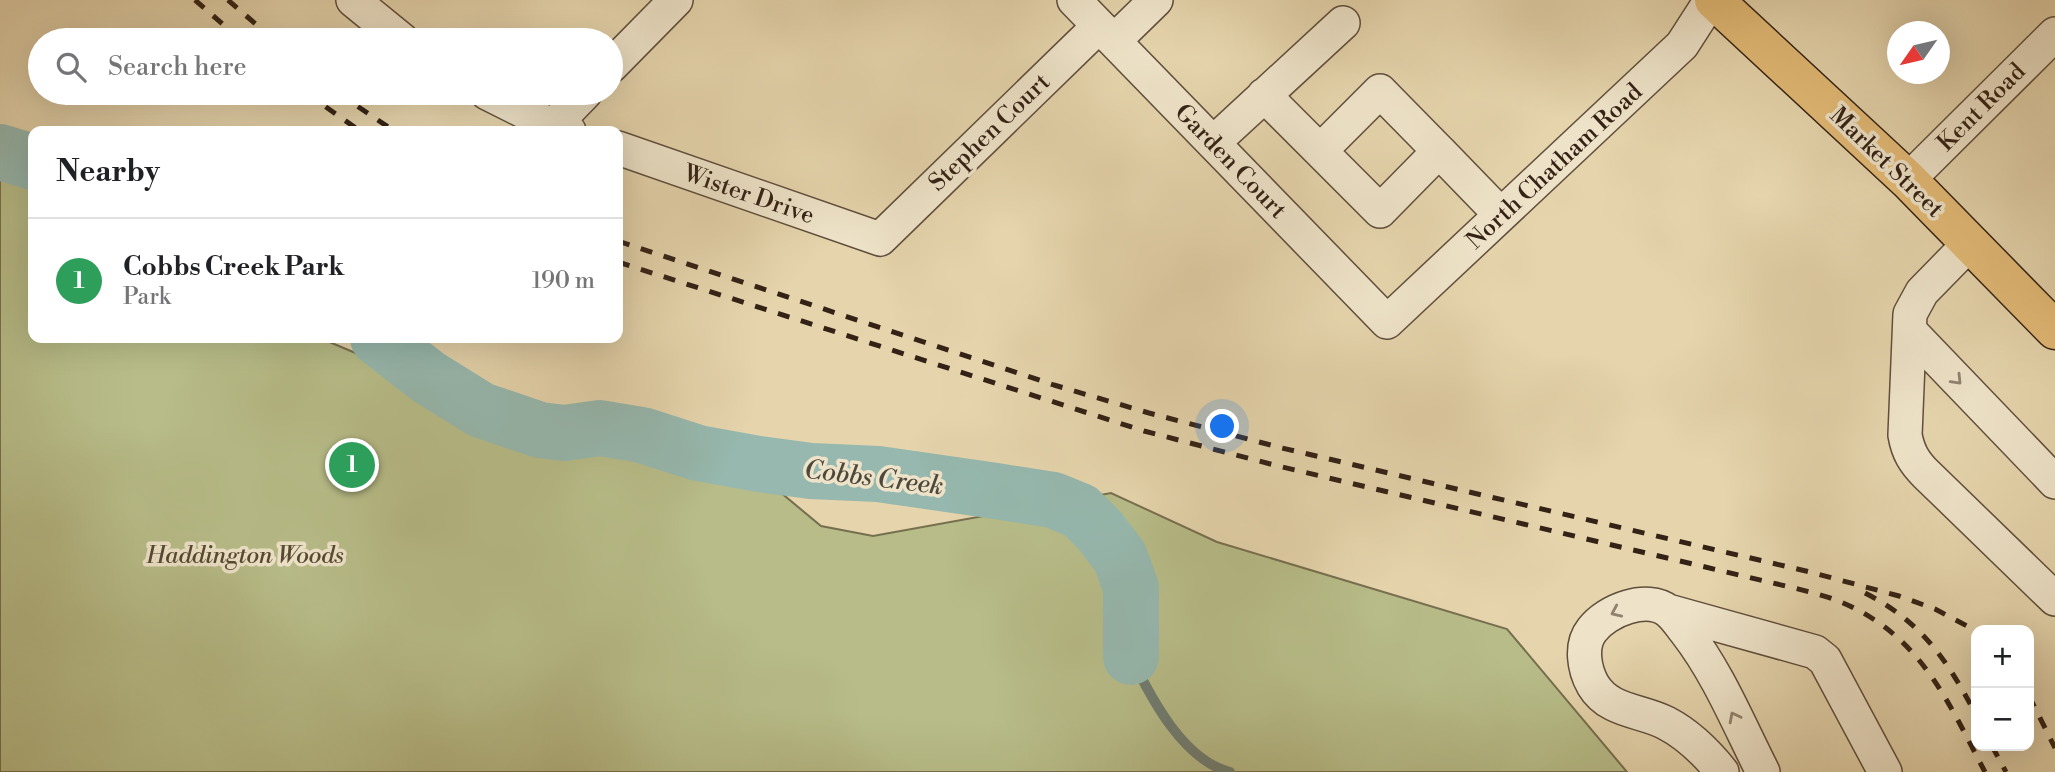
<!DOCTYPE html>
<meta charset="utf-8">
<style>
:root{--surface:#fff;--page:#f6f6f6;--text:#202124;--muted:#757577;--line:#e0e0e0;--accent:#8f2418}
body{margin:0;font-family:"Libre Bodoni",serif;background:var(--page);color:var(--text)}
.controls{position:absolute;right:21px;bottom:21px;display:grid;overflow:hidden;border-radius:14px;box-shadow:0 7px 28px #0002}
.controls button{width:63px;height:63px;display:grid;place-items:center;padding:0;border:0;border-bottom:2px solid var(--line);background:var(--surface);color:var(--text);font:35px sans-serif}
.compass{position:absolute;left:1887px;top:21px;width:63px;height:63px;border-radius:50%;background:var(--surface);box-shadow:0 7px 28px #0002;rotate:236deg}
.you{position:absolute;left:1223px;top:427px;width:24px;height:24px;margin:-18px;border:5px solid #fff;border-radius:50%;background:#1a73e8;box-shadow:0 0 0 10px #1a73e833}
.badge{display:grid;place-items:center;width:46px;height:46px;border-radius:50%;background:var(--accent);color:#fff;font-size:23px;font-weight:700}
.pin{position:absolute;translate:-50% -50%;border:4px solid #fff;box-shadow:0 2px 7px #0006}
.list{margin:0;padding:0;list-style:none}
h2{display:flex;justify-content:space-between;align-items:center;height:91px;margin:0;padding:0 28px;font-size:30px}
h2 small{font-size:23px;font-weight:400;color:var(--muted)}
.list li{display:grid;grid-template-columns:46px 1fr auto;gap:21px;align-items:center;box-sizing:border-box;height:126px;padding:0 28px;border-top:2px solid var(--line)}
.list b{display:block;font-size:26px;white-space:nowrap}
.list p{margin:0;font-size:23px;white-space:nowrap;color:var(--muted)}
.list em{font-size:23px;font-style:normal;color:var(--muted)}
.icon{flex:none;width:38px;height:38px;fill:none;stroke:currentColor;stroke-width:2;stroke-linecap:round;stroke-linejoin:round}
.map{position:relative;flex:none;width:2055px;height:772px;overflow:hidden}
.search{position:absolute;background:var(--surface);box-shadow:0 7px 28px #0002;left:28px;top:28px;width:595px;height:77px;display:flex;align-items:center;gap:18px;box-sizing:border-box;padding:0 24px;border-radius:38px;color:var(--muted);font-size:26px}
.panel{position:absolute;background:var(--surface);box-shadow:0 7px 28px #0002;left:28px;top:126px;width:595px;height:217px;border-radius:14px}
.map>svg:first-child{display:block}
.green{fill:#b7bc88;stroke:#766f4f;stroke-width:2}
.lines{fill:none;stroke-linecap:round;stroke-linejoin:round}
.stream{stroke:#6f7c71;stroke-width:10}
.river{stroke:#96b8ae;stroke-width:56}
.minor-casing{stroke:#604e3c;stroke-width:36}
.major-casing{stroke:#342216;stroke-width:41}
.minor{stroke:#eee3c9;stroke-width:33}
.major{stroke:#e2ba76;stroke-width:38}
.rail{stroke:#342216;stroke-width:5;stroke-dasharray:12 12;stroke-linecap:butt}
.oneway{stroke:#918270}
.labels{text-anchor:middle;stroke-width:7;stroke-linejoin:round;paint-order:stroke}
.street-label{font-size:24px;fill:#342216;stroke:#eee3c9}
.park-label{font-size:24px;font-style:italic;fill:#554832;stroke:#eee3c9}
.water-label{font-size:26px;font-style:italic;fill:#4c483c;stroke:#eee3c9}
</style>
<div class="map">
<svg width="2055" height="772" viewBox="0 0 2055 772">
<rect width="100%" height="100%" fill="#e5d4ac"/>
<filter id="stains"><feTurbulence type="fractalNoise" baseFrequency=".00286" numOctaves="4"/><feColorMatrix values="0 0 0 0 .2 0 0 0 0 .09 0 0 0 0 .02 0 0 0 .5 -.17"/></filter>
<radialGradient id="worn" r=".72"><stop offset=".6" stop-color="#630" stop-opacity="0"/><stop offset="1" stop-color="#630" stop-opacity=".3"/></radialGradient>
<path class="green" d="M 0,141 L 33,165 L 33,338 L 320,338 L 365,357 L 640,448 L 768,482 L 821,526 L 873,536 L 1111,493 L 1217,542 L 1507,629 L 1627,772 L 0,772 Z"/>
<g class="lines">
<path class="stream" d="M 1131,657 C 1151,698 1183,760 1230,772"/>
<path class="river" d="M 0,152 L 33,162
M 378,338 L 428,377 L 481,410 L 540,430 L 564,433 L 600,428 L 642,435 L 698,453 L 759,464 L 811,471 L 878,474 L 996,491 L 1053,500 L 1080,511 L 1100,531 L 1120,557 L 1131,588 L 1131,657"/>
<defs>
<path id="minor" d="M 353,0 L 402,40
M 1074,0 L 1387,322 L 1682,45 L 1711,0
M 1114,41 L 1156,0
M 611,66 L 676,0
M 487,93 L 553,126 L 569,131
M 1264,95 L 1380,211 L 1439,151 L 1501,215
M 553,126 L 585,93
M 1213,143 L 1343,23
M 618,148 L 880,239 L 1099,26
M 1320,151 L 1380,91 L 1439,151
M 1908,180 L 2055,34
M 1970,243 L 1922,292 L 1910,314 L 1905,435 C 1908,452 1914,462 1926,474 L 2055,599
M 1910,331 L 2055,482
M 1668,611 L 1815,652 L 1825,660 L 1885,772
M 1722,772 C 1706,752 1689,735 1666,723 C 1641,710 1609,712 1593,685 C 1584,669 1580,645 1592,630 C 1607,610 1647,595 1668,611 C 1675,616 1681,626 1686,632 C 1718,673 1739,725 1763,772"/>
<path id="major" d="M 1714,0 L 1908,180 L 2055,330"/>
</defs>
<use href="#minor" class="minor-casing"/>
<use href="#major" class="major-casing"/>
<use href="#minor" class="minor"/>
<use href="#major" class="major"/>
<path class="rail" d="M 195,0 L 241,40
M 228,0 L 274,40
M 306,93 L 360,131
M 338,93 L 394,131
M 618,241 L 1054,385 L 1149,413 L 1282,448 L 1810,572 L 1899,596 L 1935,609 L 1969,627 L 1976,633
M 618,262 L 1144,431 L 1278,466 L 1794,588 C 1810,592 1826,596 1841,602 C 1921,636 1947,700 1985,772
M 1865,593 C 1922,622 1948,661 1976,715
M 2029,696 L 2055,748
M 1992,746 L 2006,772"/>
</g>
<defs><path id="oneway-chevron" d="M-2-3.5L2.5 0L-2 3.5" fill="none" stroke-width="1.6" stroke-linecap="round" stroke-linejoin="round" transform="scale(1.75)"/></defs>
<g class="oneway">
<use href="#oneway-chevron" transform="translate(1957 380) rotate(46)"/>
<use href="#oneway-chevron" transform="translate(1616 612) rotate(156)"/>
<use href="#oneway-chevron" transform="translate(1734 717) rotate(-117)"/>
</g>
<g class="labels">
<g class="street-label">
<text transform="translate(1981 107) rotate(-45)" y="8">Kent Road</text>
<text transform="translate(989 132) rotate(-44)" y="8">Stephen Court</text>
<text transform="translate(1231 161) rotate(46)" y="8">Garden Court</text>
<text transform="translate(1887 162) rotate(44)" y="8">Market Street</text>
<text transform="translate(1554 166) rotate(-43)" y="8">North Chatham Road</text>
<text transform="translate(749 194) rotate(19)" y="8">Wister Drive</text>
</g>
<g class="park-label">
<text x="245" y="563">Haddington Woods</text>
</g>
<g class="water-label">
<text transform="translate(874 477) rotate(7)" y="9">Cobbs Creek</text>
</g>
</g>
<rect width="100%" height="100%" filter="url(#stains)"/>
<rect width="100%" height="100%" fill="url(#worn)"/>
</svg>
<div class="controls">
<button>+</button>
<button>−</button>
</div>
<svg class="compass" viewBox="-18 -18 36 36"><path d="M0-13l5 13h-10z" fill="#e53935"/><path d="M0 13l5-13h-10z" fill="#757577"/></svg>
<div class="you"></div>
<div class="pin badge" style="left:352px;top:465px;background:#2e9e5b">1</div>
<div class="search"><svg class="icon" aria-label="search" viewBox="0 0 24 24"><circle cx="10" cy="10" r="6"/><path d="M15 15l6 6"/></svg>Search here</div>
<section class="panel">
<h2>Nearby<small></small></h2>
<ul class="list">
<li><span class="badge" style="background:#2e9e5b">1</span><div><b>Cobbs Creek Park</b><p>Park</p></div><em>190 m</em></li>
</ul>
</section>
</div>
